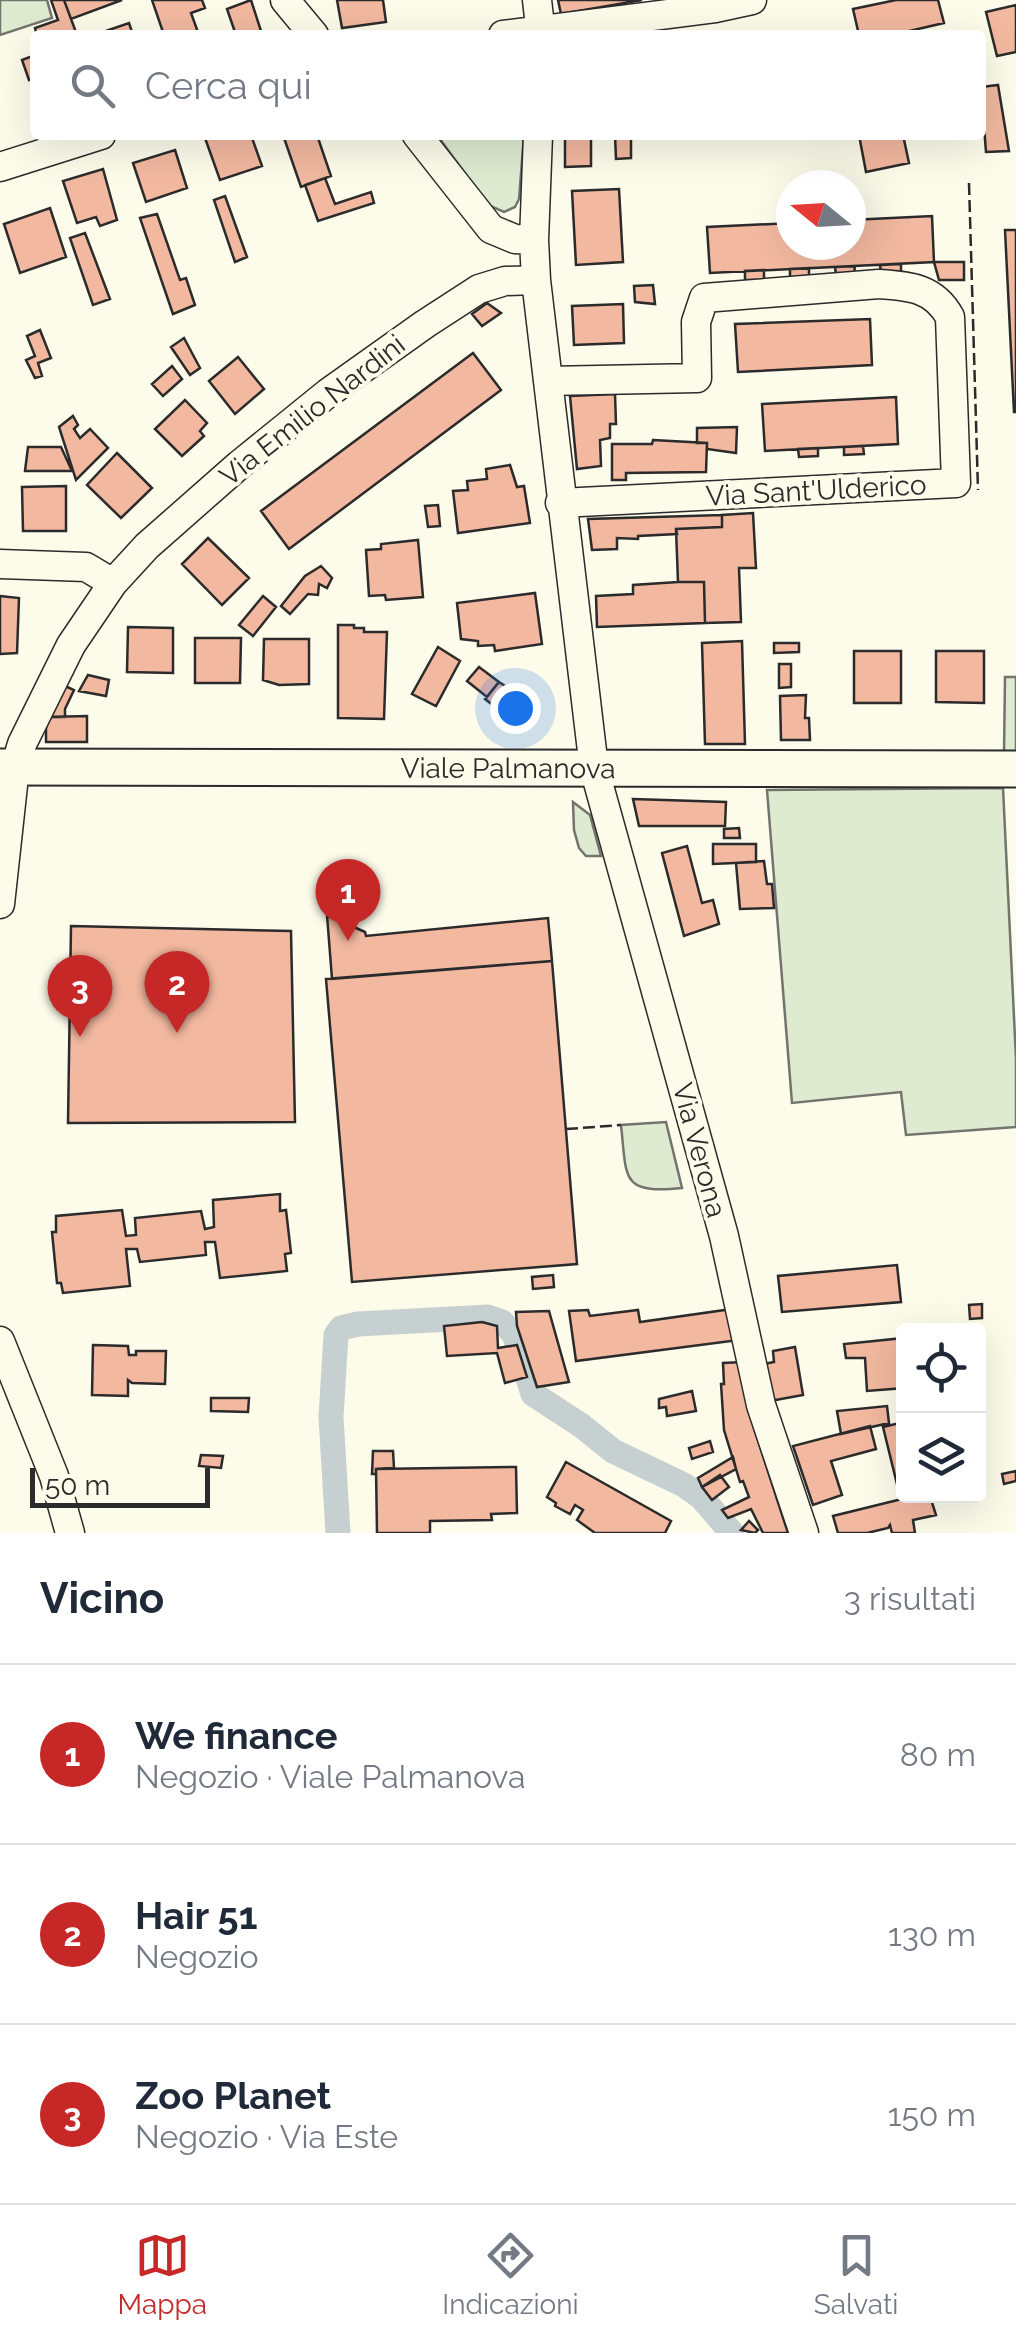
<!DOCTYPE html>
<html lang="it">
<meta charset="utf-8">
<style>
:root{--surface:#fff;--page:#f6f6f7;--text:#1f2937;--muted:#747a83;--line:#e0e1e3;--accent:#c62828}
body{margin:0;font-family:Raleway,sans-serif;background:var(--page);color:var(--text)}
.controls{position:absolute;right:30px;bottom:30px;display:grid;overflow:hidden;border-radius:10px;box-shadow:0 10px 40px #0002}
.controls button{width:90px;height:90px;display:grid;place-items:center;padding:0;border:0;border-bottom:2px solid var(--line);background:var(--surface);color:var(--text);font:50px sans-serif}
.compass{position:absolute;left:776px;top:170px;width:90px;height:90px;border-radius:50%;background:var(--surface);box-shadow:0 10px 40px #0002;rotate:288deg}
.scale{position:absolute;left:30px;bottom:25px;width:180px;box-sizing:border-box;padding-left:10px;border:5px solid #2b2b2b;border-top:0;font-size:28px;line-height:35px;white-space:nowrap;color:#2b2b2b;-webkit-text-stroke:8px #fdfbea;paint-order:stroke}
.you{position:absolute;left:515px;top:708px;width:35px;height:35px;margin:-25px;border:8px solid #fff;border-radius:50%;background:#1a73e8;box-shadow:0 0 0 15px #1a73e833}
.badge{display:grid;place-items:center;width:65px;height:65px;border-radius:50%;background:var(--accent);color:#fff;font-size:32px;font-weight:700}
.pin{position:absolute;translate:-50% -82px;filter:drop-shadow(0 2px 5px #0008)}
.pin::after{content:'';position:absolute;top:52px;width:35px;height:30px;background:inherit;clip-path:polygon(0 0,100% 0,50% 100%)}
.list{margin:0;padding:0;list-style:none}
h2{display:flex;justify-content:space-between;align-items:center;height:130px;margin:0;padding:0 40px;font-size:42px}
h2 small{font-size:32px;font-weight:400;color:var(--muted)}
.list li{display:grid;grid-template-columns:65px 1fr auto;gap:30px;align-items:center;box-sizing:border-box;height:180px;padding:0 40px;border-top:2px solid var(--line)}
.list b{display:block;font-size:38px;white-space:nowrap}
.list p{margin:0;font-size:32px;white-space:nowrap;color:var(--muted)}
.list em{font-size:32px;font-style:normal;color:var(--muted)}
.icon{flex:none;width:55px;height:55px;fill:none;stroke:currentColor;stroke-width:2;stroke-linecap:round;stroke-linejoin:round}
.map{position:relative;flex:none;width:1016px;height:1533px;overflow:hidden}
.search{position:absolute;background:var(--surface);box-shadow:0 10px 40px #0002;left:30px;right:30px;top:30px;height:110px;display:flex;align-items:center;gap:25px;box-sizing:border-box;padding:0 35px;border-radius:10px;color:var(--muted);font-size:38px}
.sheet{height:670px;background:var(--surface)}
nav{display:flex;justify-content:space-around;align-items:center;box-sizing:border-box;height:140px;border-top:2px solid var(--line);background:var(--surface);font-size:28px;color:var(--muted)}
nav a{display:grid;justify-items:center;gap:5px}
nav .on{color:var(--accent)}
.map>svg:first-child{display:block}
.green{fill:#deebd1;stroke:#74746e;stroke-width:2.5}
.lines{fill:none;stroke-linecap:round;stroke-linejoin:round}
.canal{stroke:#c7d0d0;stroke-width:25}
.building{fill:#f2b8a0;stroke:#2b2b2b;stroke-width:2.5}
.minor-casing{stroke:#2b2b2b;stroke-width:31}
.major-casing{stroke:#2b2b2b;stroke-width:39}
.minor{stroke:#fdfbea;stroke-width:28}
.major{stroke:#fdfbea;stroke-width:35}
.fence{stroke:#2b2b2b;stroke-width:2.5;stroke-dasharray:12 5;stroke-linecap:butt}
.labels{text-anchor:middle;stroke-width:8;stroke-linejoin:round;paint-order:stroke}
.street-label{font-size:28px;fill:#2b2b2b;stroke:#fdfbea}
</style>
<div class="map">
<svg width="1016" height="1533" viewBox="0 0 1016 1533">
<rect width="100%" height="100%" fill="#fdfbea"/>
<path class="green" d="M 0,0 L 47,0 L 52,18 L 0,35 Z
M 437,135 L 524,135 L 519,199 L 515,207 L 504,212 L 488,205 Z
M 1005,677 L 1016,677 L 1016,755 L 1004,755 Z
M 1003,788 L 1016,1059 L 1016,1127 L 906,1135 L 901,1092 L 792,1103 L 767,790 Z
M 573,802 L 590,815 L 601,856 L 586,856 L 579,848 L 574,830 Z
M 666,1122 L 682,1188 C 620,1194 627,1179 621,1125 Z"/>
<g class="lines">
<path class="canal" d="M 338,1533 L 331,1417 L 336,1335 L 341,1328 L 358,1324 L 488,1317 L 502,1322 L 514,1334 L 533,1394 L 582,1426 L 613,1451 L 684,1485 L 701,1497 L 732,1533"/>
</g>
<path class="building" d="M 51,0 L 64,0 L 77,35 L 37,35 L 35,28 L 58,20 Z
M 64,0 L 122,0 L 71,19 Z
M 152,0 L 202,0 L 205,8 L 191,13 L 199,35 L 164,35 Z
M 251,0 L 261,31 L 236,35 L 227,9 Z
M 337,0 L 383,0 L 386,22 L 342,28 Z
M 558,0 L 642,0 L 561,14 Z
M 896,0 L 938,0 L 944,23 L 892,35 L 859,35 L 853,9 Z
M 1016,5 L 1016,52 L 997,56 L 986,12 Z
M 129,23 L 133,35 L 94,35 Z
M 35,55 L 35,84 L 33,78 L 29,80 L 22,60 Z
M 998,85 L 1009,151 L 986,152 L 981,87 Z
M 215,135 L 251,135 L 262,166 L 220,180 L 205,138 Z
M 283,135 L 317,135 L 331,176 L 301,187 Z
M 565,135 L 591,135 L 591,166 L 565,167 Z
M 615,135 L 631,135 L 631,158 L 616,159 Z
M 859,135 L 903,135 L 909,163 L 866,172 Z
M 175,150 L 187,188 L 146,202 L 133,163 Z
M 103,169 L 117,220 L 100,226 L 96,217 L 77,223 L 63,181 Z
M 325,178 L 335,204 L 371,192 L 374,203 L 318,221 L 305,185 Z
M 619,189 L 623,262 L 576,265 L 572,191 Z
M 225,196 L 247,257 L 235,262 L 214,200 Z
M 50,208 L 66,257 L 20,273 L 4,224 Z
M 157,214 L 180,280 L 186,278 L 195,305 L 173,314 L 140,218 Z
M 932,216 L 934,262 L 710,273 L 707,227 L 791,223 L 791,245 L 851,245 L 851,220 Z
M 1005,230 L 1016,230 L 1016,412 L 1014,412 Z
M 85,233 L 110,299 L 93,305 L 70,238 Z
M 934,262 L 964,262 L 964,280 L 939,280 Z
M 901,264 L 901,273 L 881,273 L 880,265 Z
M 855,266 L 854,274 L 836,275 L 835,267 Z
M 809,268 L 809,278 L 790,278 L 790,269 Z
M 764,270 L 764,280 L 745,280 L 745,271 Z
M 653,285 L 655,304 L 635,302 L 634,286 Z
M 487,303 L 501,313 L 482,326 L 472,314 Z
M 623,304 L 624,343 L 574,345 L 572,306 Z
M 870,319 L 872,365 L 738,372 L 735,324 Z
M 40,330 L 51,358 L 38,363 L 42,376 L 35,378 L 26,360 L 35,356 L 27,336 Z
M 184,338 L 200,368 L 190,375 L 171,347 Z
M 473,353 L 501,390 L 289,549 L 261,511 Z
M 238,357 L 264,389 L 235,414 L 209,381 Z
M 172,366 L 182,379 L 163,396 L 152,384 Z
M 615,394 L 616,424 L 610,424 L 610,438 L 600,440 L 601,466 L 577,469 L 570,396 Z
M 896,397 L 898,444 L 765,451 L 762,404 Z
M 185,400 L 207,423 L 200,431 L 204,436 L 182,456 L 155,429 Z
M 73,416 L 78,425 L 74,429 L 80,438 L 90,429 L 108,448 L 76,480 L 59,427 Z
M 737,427 L 736,453 L 707,449 L 707,443 L 697,443 L 697,428 Z
M 653,440 L 707,443 L 706,472 L 626,473 L 626,480 L 612,480 L 612,444 L 652,444 Z
M 863,446 L 864,454 L 844,455 L 844,447 Z
M 28,447 L 61,447 L 72,471 L 25,471 Z
M 818,448 L 818,456 L 799,457 L 798,449 Z
M 117,453 L 152,488 L 121,518 L 87,485 Z
M 510,465 L 517,487 L 524,486 L 530,523 L 458,533 L 453,491 L 468,490 L 467,481 L 487,479 L 486,469 Z
M 66,486 L 66,531 L 23,531 L 22,487 Z
M 438,505 L 440,526 L 428,527 L 425,506 Z
M 753,513 L 756,568 L 739,568 L 741,622 L 705,623 L 704,582 L 678,582 L 676,529 L 722,527 L 722,515 Z
M 722,515 L 722,527 L 676,529 L 677,534 L 638,536 L 638,539 L 617,538 L 617,549 L 592,550 L 588,519 Z
M 208,538 L 249,578 L 222,605 L 182,564 Z
M 418,540 L 423,597 L 386,600 L 385,595 L 369,596 L 366,550 L 381,549 L 381,544 Z
M 321,566 L 332,578 L 327,588 L 319,584 L 318,595 L 308,594 L 290,614 L 281,606 L 305,576 Z
M 678,582 L 704,582 L 705,623 L 597,627 L 596,596 L 633,594 L 633,585 Z
M 535,593 L 542,644 L 495,651 L 494,645 L 478,646 L 478,641 L 461,639 L 457,603 Z
M 0,596 L 19,598 L 17,653 L 0,654 Z
M 263,596 L 276,607 L 253,636 L 239,625 Z
M 338,625 L 354,625 L 354,628 L 364,628 L 364,632 L 387,632 L 384,719 L 338,718 Z
M 128,627 L 173,628 L 173,673 L 127,672 Z
M 195,638 L 241,638 L 240,683 L 195,683 Z
M 264,639 L 309,639 L 309,684 L 279,685 L 263,680 Z
M 742,641 L 745,744 L 705,744 L 702,643 Z
M 774,643 L 799,643 L 799,652 L 774,653 Z
M 438,647 L 460,661 L 436,706 L 412,694 Z
M 854,651 L 901,651 L 901,703 L 854,703 Z
M 936,651 L 984,651 L 984,703 L 936,702 Z
M 779,664 L 791,664 L 791,687 L 779,688 Z
M 479,667 L 499,682 L 487,697 L 467,681 Z
M 88,675 L 109,680 L 106,696 L 79,691 Z
M 499,682 L 505,686 L 494,706 L 485,699 Z
M 63,685 L 74,690 L 65,709 L 65,717 L 46,717 Z
M 806,695 L 805,718 L 809,718 L 810,740 L 781,740 L 780,696 Z
M 87,716 L 87,742 L 46,742 L 46,717 Z
M 633,799 L 726,802 L 725,826 L 639,826 Z
M 739,828 L 740,838 L 724,838 L 724,829 Z
M 713,844 L 756,844 L 756,862 L 713,864 Z
M 687,846 L 702,903 L 713,900 L 719,924 L 684,936 L 662,853 Z
M 764,861 L 767,884 L 772,884 L 774,908 L 740,909 L 736,863 Z
M 327,915 L 365,932 L 366,936 L 548,918 L 552,961 L 332,979 Z
M 71,926 L 291,931 L 295,1122 L 68,1123 Z
M 552,961 L 577,1264 L 352,1282 L 326,979 Z
M 280,1194 L 280,1211 L 286,1210 L 291,1253 L 285,1254 L 287,1271 L 220,1278 L 215,1242 L 205,1242 L 206,1255 L 140,1262 L 137,1249 L 126,1249 L 130,1286 L 63,1293 L 61,1283 L 57,1283 L 52,1232 L 56,1232 L 56,1216 L 122,1210 L 126,1236 L 136,1235 L 135,1218 L 201,1211 L 205,1229 L 214,1227 L 213,1200 Z
M 897,1265 L 901,1302 L 782,1312 L 778,1276 Z
M 553,1275 L 554,1287 L 533,1289 L 532,1277 Z
M 982,1304 L 982,1318 L 970,1319 L 969,1305 Z
M 732,1309 L 739,1340 L 576,1361 L 569,1311 L 588,1310 L 590,1316 L 638,1310 L 640,1322 Z
M 549,1311 L 569,1382 L 537,1387 L 517,1326 L 516,1312 Z
M 482,1322 L 497,1326 L 498,1348 L 517,1345 L 527,1377 L 505,1383 L 497,1353 L 447,1356 L 444,1326 Z
M 904,1338 L 904,1388 L 867,1391 L 865,1358 L 846,1358 L 844,1344 Z
M 93,1345 L 128,1346 L 129,1355 L 136,1355 L 136,1351 L 166,1351 L 165,1384 L 132,1383 L 128,1380 L 128,1396 L 92,1395 Z
M 795,1347 L 803,1395 L 770,1401 L 764,1364 L 774,1362 L 773,1351 Z
M 743,1362 L 750,1381 L 754,1428 L 788,1533 L 763,1533 L 751,1509 L 728,1518 L 722,1510 L 749,1497 L 743,1481 L 740,1482 L 724,1430 L 721,1384 L 724,1384 L 723,1363 Z
M 692,1391 L 696,1411 L 667,1416 L 666,1407 L 659,1408 L 659,1399 Z
M 211,1398 L 249,1398 L 248,1412 L 211,1411 Z
M 887,1406 L 889,1423 L 841,1434 L 837,1411 Z
M 904,1422 L 904,1483 L 897,1484 L 883,1427 Z
M 870,1426 L 876,1449 L 831,1461 L 842,1495 L 813,1505 L 793,1446 Z
M 710,1441 L 713,1452 L 692,1459 L 689,1448 Z
M 373,1451 L 393,1451 L 394,1468 L 376,1469 L 376,1474 L 372,1474 Z
M 201,1455 L 223,1456 L 221,1468 L 199,1466 Z
M 733,1457 L 736,1469 L 702,1487 L 698,1478 Z
M 566,1462 L 671,1521 L 665,1533 L 595,1533 L 577,1520 L 583,1510 L 575,1505 L 570,1514 L 555,1506 L 556,1503 L 547,1497 Z
M 516,1467 L 517,1513 L 491,1514 L 492,1520 L 430,1521 L 430,1533 L 377,1533 L 376,1469 Z
M 1016,1471 L 1016,1481 L 1004,1484 L 1002,1474 Z
M 720,1475 L 729,1487 L 712,1500 L 702,1487 Z
M 914,1496 L 930,1496 L 936,1515 L 913,1520 L 915,1533 L 892,1533 L 890,1525 L 888,1528 L 867,1533 L 838,1533 L 833,1516 Z
M 749,1521 L 758,1530 L 755,1533 L 741,1530 Z"/>
<g class="lines">
<defs>
<path id="minor" d="M 285,0 L 314,35
M 537,0 L 541,35
M 503,35 L 715,8 L 752,0
M 417,135 L 491,229 L 515,239 L 534,240
M 538,135 L 534,240 L 536,280 L 594,768 L 724,1236 L 761,1405 L 804,1533
M 0,167 L 101,135
M 548,381 L 697,378 L 696,322 L 704,298 L 879,284 C 910,286 934,288 950,317 L 956,483 L 560,503
M 0,564 L 86,567 L 113,583
M 0,904 L 15,767 L 22,744 L 71,645 L 113,583 L 147,546 L 239,465 L 328,393 L 425,324 L 479,289 L 505,281 L 536,280
M 0,1341 L 54,1476 L 70,1533"/>
<g id="major">
<path id="s1" d="M 0,767 L 1016,769"/>
</g>
</defs>
<use href="#minor" class="minor-casing"/>
<use href="#major" class="major-casing"/>
<use href="#minor" class="minor"/>
<use href="#major" class="major"/>
<path class="fence" d="M 969,183 L 978,490
M 566,1129 L 621,1125"/>
</g>
<g class="labels">
<g class="street-label">
<text transform="translate(312 410) rotate(-38)" y="10">Via Emilio Nardini</text>
<text transform="translate(816 490) rotate(-3)" y="10">Via Sant'Ulderico</text>
<text dy="10" stroke="none"><textPath href="#s1" startOffset="508">Viale Palmanova</textPath></text>
<text transform="translate(700 1150) rotate(75)" y="10">Via Verona</text>
</g>
</g>
</svg>
<div class="controls">
<button><svg class="icon" aria-label="locate" viewBox="0 0 24 24"><circle cx="12" cy="12" r="6"/><path d="M12 2v4M12 18v4M2 12h4M18 12h4"/></svg></button>
<button><svg class="icon" aria-label="layers" viewBox="0 0 24 24"><path d="M12 4l9 5-9 5-9-5zM3 14l9 5 9-5"/></svg></button>
</div>
<svg class="compass" viewBox="-18 -18 36 36"><path d="M0-13l5 13h-10z" fill="#e53935"/><path d="M0 13l5-13h-10z" fill="#747a83"/></svg>
<div class="scale">50 m</div>
<div class="you"></div>
<div class="pin badge" style="left:348px;top:941px">1</div>
<div class="pin badge" style="left:177px;top:1033px">2</div>
<div class="pin badge" style="left:80px;top:1037px">3</div>
<div class="search"><svg class="icon" aria-label="search" viewBox="0 0 24 24"><circle cx="10" cy="10" r="6"/><path d="M15 15l6 6"/></svg>Cerca qui</div>
</div>
<section class="sheet">
<h2>Vicino<small>3 risultati</small></h2>
<ul class="list">
<li><span class="badge">1</span><div><b>We finance</b><p>Negozio · Viale Palmanova</p></div><em>80 m</em></li>
<li><span class="badge">2</span><div><b>Hair 51</b><p>Negozio</p></div><em>130 m</em></li>
<li><span class="badge">3</span><div><b>Zoo Planet</b><p>Negozio · Via Este</p></div><em>150 m</em></li>
</ul>
</section>
<nav>
<a class="on"><svg class="icon" aria-label="map" viewBox="0 0 24 24"><path d="M3 6l6-2 6 2 6-2v14l-6 2-6-2-6 2zM9 4v14M15 6v14"/></svg>Mappa</a>
<a><svg class="icon" aria-label="directions" viewBox="0 0 24 24"><path d="M12 3l9 9-9 9-9-9zM9 14v-3h6M13 9l2 2-2 2"/></svg>Indicazioni</a>
<a><svg class="icon" aria-label="saved" viewBox="0 0 24 24"><path d="M7 4h10v16l-5-4-5 4z"/></svg>Salvati</a>
</nav>
